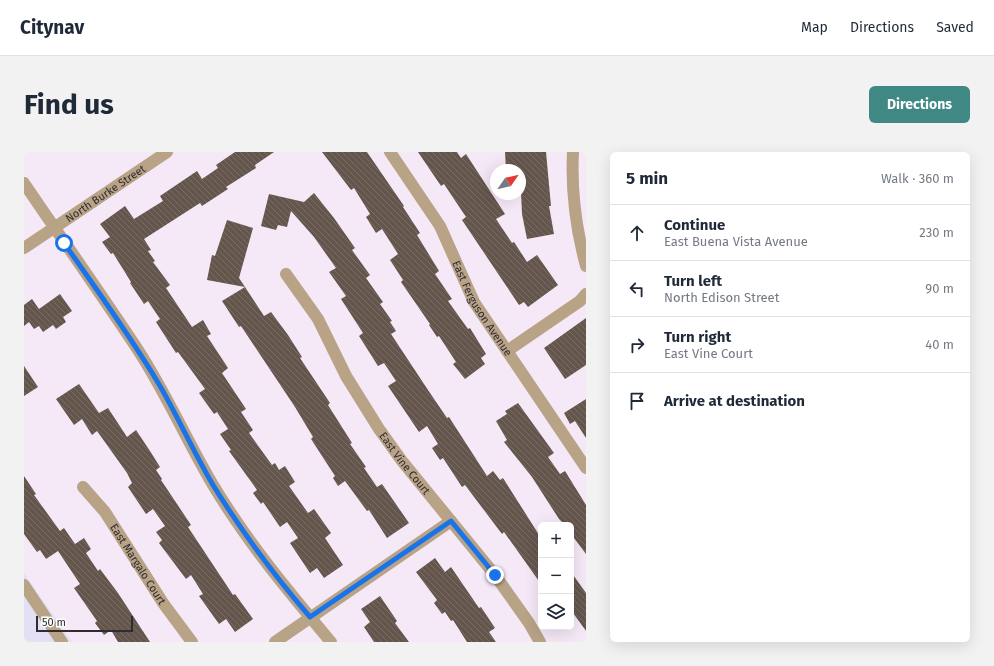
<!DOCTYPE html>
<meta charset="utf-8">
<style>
:root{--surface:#fff;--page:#f2f2f3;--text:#1f2937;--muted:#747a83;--line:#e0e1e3;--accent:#408884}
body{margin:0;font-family:"Fira Sans",sans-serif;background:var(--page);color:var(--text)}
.controls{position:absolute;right:12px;bottom:12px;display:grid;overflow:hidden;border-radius:6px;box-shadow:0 4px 16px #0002}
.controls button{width:36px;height:36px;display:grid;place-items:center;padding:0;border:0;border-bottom:1px solid var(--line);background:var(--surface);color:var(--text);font:20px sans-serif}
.compass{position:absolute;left:466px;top:12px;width:36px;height:36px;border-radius:50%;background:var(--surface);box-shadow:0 4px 16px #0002;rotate:56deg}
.scale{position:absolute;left:12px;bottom:10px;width:97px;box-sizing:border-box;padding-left:4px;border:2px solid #302b31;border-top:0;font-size:11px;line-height:14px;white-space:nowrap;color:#302b31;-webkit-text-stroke:3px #fff;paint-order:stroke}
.stop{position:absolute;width:12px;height:12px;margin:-9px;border:3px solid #1a73e8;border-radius:50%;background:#fff}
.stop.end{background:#1a73e8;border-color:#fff;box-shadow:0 1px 4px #0008}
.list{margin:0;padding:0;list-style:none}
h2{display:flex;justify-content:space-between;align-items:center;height:52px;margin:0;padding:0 16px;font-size:17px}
h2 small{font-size:13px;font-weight:400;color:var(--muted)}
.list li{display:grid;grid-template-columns:26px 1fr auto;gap:12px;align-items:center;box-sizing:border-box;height:56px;padding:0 16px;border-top:1px solid var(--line)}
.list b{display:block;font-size:15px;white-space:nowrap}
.list p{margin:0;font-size:13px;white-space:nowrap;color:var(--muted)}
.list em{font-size:13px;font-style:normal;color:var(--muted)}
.icon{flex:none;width:22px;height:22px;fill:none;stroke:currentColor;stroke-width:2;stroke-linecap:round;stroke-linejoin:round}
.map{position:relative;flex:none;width:562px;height:490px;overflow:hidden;border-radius:6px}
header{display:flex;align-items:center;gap:24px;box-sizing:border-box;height:56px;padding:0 20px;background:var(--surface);border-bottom:1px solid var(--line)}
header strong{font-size:19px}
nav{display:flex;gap:22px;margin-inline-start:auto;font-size:14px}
.intro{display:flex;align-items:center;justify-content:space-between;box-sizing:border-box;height:96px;padding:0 24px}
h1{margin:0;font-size:28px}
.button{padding:10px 18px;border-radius:6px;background:var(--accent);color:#fff;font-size:14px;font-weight:700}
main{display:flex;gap:24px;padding:0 24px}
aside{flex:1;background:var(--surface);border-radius:6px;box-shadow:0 4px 16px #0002}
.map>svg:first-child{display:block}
.education{fill:#e3e0f6}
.building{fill:url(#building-back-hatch)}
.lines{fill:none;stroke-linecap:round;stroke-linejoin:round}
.minor{stroke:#b8a387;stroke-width:12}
.route{stroke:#1a73e8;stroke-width:5}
.labels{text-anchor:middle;stroke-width:4;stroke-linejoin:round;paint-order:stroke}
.street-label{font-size:11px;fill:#302b31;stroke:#fff}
</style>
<header>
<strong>Citynav</strong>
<nav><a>Map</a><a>Directions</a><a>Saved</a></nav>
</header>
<div class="intro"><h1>Find us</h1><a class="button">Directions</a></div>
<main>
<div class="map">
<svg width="562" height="490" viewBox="0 0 562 490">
<defs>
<pattern id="building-back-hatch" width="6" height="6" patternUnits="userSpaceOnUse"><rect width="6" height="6" fill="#64564c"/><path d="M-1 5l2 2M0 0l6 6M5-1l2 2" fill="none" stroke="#776b63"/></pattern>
</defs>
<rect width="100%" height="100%" fill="#f5e8f7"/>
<path class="education" d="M 0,421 L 48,490 L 0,490 Z"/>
<path class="building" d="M 211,0 L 250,0 L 231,13 L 232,16 L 202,35 L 204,37 L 178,54 L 176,51 L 120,87 L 127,98 L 124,99 L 131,109 L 129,110 L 146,133 L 142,136 L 168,175 L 179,168 L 187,182 L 183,184 L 204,216 L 198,221 L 222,257 L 217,260 L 229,278 L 225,281 L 248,313 L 251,311 L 255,318 L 261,314 L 271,330 L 265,334 L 284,361 L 290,357 L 307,381 L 301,386 L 319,413 L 300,426 L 293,416 L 286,421 L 266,391 L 274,386 L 263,370 L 256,375 L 239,350 L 237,352 L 229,341 L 233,338 L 205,299 L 207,298 L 196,282 L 204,277 L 193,260 L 190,262 L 175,241 L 181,237 L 154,200 L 152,201 L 132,170 L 136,167 L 124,149 L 120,152 L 106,131 L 107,130 L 89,101 L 87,102 L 78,90 L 86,85 L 76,72 L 101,54 L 110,67 L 139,49 L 136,44 L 173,19 L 178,27 L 194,16 L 192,13 Z
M 298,0 L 343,0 L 380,54 L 379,55 L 396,81 L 393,83 L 415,119 L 411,122 L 428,147 L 424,149 L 444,177 L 446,176 L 462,202 L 457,206 L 461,212 L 441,227 L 429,212 L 432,210 L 415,184 L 413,185 L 405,173 L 406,172 L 377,130 L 379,128 L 366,108 L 374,102 L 358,77 L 352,81 L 342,65 L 346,62 L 330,36 L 327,38 Z
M 394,0 L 433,0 L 437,6 L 442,2 L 481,62 L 472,67 L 488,91 L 490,90 L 503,110 L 513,103 L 534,133 L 504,155 L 500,150 L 495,153 L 438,68 L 442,65 L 420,32 L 417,34 Z
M 481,0 L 522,0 L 527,54 L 525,54 L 530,82 L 503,87 L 498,62 L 496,18 L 482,18 Z
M 290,41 L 310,66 L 331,96 L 328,98 L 346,123 L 342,126 L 359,150 L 356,152 L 368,169 L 366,170 L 372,179 L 367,182 L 404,238 L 423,266 L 425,265 L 463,324 L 469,319 L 476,328 L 479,326 L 517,386 L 517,432 L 480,380 L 478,382 L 441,333 L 438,335 L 419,306 L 416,308 L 408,296 L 414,292 L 403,274 L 395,280 L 364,234 L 372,229 L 360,211 L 354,214 L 335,184 L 339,181 L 317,147 L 322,144 L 305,120 L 312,116 L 290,85 L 267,59 L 263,75 L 254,73 L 252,78 L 237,74 L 245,42 L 280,50 Z
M 203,68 L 229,76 L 215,126 L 221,135 L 183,128 L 188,103 L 191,104 Z
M 221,135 L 240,164 L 247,160 L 264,183 L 278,205 L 276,206 L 306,251 L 304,253 L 328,291 L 326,292 L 342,315 L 340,316 L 353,335 L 358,332 L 385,371 L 363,386 L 345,358 L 343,359 L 321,329 L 314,334 L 309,326 L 311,324 L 287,287 L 289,285 L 271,255 L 217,174 L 215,175 L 198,149 Z
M 36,142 L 48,159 L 39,165 L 42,170 L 32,177 L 29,173 L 19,180 L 15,174 L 10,177 L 5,170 L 0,174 L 0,153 L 8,147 L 15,157 Z
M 562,166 L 562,213 L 541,227 L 520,196 Z
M 0,214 L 14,235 L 0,244 Z
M 55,232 L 75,261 L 84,256 L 103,285 L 112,278 L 126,299 L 136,315 L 132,318 L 138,327 L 137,328 L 167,373 L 164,375 L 209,443 L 211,442 L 229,467 L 211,480 L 202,467 L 195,472 L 175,444 L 179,442 L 167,423 L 162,427 L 135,391 L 138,388 L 132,380 L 141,374 L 129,357 L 122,362 L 104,335 L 108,331 L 103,321 L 73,279 L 68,283 L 58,267 L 50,273 L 32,247 Z
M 562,247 L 562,286 L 551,269 L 546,272 L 540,261 Z
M 494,251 L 530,301 L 524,305 L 536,322 L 541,319 L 562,353 L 562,402 L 547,382 L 547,373 L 541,373 L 535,367 L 508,325 L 480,290 L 483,288 L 472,269 L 483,262 L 481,259 Z
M 0,324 L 12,342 L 10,343 L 36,379 L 40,376 L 51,392 L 60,386 L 67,397 L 62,401 L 74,419 L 76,417 L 94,441 L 126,490 L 94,490 L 87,478 L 80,483 L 71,471 L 73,469 L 50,436 L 56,432 L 34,399 L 22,407 L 16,398 L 13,400 L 0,382 Z
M 411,406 L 421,420 L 427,415 L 455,456 L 457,455 L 471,476 L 465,480 L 472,490 L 443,490 L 429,468 L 427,469 L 421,460 L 418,462 L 410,451 L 413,448 L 392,420 Z
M 547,420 L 562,441 L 562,479 L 547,458 Z
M 356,444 L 373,469 L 371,471 L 385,490 L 350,490 L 340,475 L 346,470 L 337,457 Z"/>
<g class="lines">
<g class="minor">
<path id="s1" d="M 366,0 L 416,74 L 450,150 L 562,316"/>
<path d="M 549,0 C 547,39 552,77 562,114"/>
<path d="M 0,31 C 38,87 77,142 114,198 C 142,241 163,289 189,333 C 224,391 264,439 307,490"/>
<path id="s2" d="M 0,96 L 143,0"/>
<path id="s3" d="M 262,122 L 294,167 L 322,224 L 355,277 L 378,309 L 471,423 L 505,471 L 516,490"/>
<path d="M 483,199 L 556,149 L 562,142"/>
<path id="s4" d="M 59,335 L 81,360 L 139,451 L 168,490"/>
<path d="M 0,433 L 38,490"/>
<path d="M 251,490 L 427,369"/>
</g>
</g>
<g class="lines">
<path class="route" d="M 40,91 C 73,138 107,185 136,234 C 155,267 170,301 189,333 C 218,380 250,423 286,465 L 427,369 L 471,423"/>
</g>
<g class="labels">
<g class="street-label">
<text dy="4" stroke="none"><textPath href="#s2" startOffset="98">North Burke Street</textPath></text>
<text dy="4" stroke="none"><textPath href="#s1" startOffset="182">East Ferguson Avenue</textPath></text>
<text dy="4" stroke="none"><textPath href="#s3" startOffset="224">East Vine Court</textPath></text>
<text dy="4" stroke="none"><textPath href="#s4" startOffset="95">East Margalo Court</textPath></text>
</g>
</g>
</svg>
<div class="controls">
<button>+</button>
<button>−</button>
<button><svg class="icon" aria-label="layers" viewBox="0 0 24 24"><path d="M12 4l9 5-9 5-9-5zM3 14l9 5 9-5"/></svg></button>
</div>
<svg class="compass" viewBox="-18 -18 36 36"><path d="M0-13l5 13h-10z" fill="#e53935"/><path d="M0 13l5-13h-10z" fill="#747a83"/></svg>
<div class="scale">50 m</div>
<div class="stop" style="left:40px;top:91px"></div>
<div class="stop end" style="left:471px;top:423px"></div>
</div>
<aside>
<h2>5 min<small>Walk · 360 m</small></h2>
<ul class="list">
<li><svg class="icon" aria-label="ahead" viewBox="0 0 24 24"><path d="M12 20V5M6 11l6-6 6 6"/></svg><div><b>Continue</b><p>East Buena Vista Avenue</p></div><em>230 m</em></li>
<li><svg class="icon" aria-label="left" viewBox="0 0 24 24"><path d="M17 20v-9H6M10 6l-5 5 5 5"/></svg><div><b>Turn left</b><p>North Edison Street</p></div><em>90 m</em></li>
<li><svg class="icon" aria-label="right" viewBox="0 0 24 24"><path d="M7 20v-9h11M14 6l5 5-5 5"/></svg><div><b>Turn right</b><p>East Vine Court</p></div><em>40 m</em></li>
<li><svg class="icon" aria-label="arrive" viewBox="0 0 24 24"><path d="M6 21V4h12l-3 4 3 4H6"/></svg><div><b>Arrive at destination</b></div></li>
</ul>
</aside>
</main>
